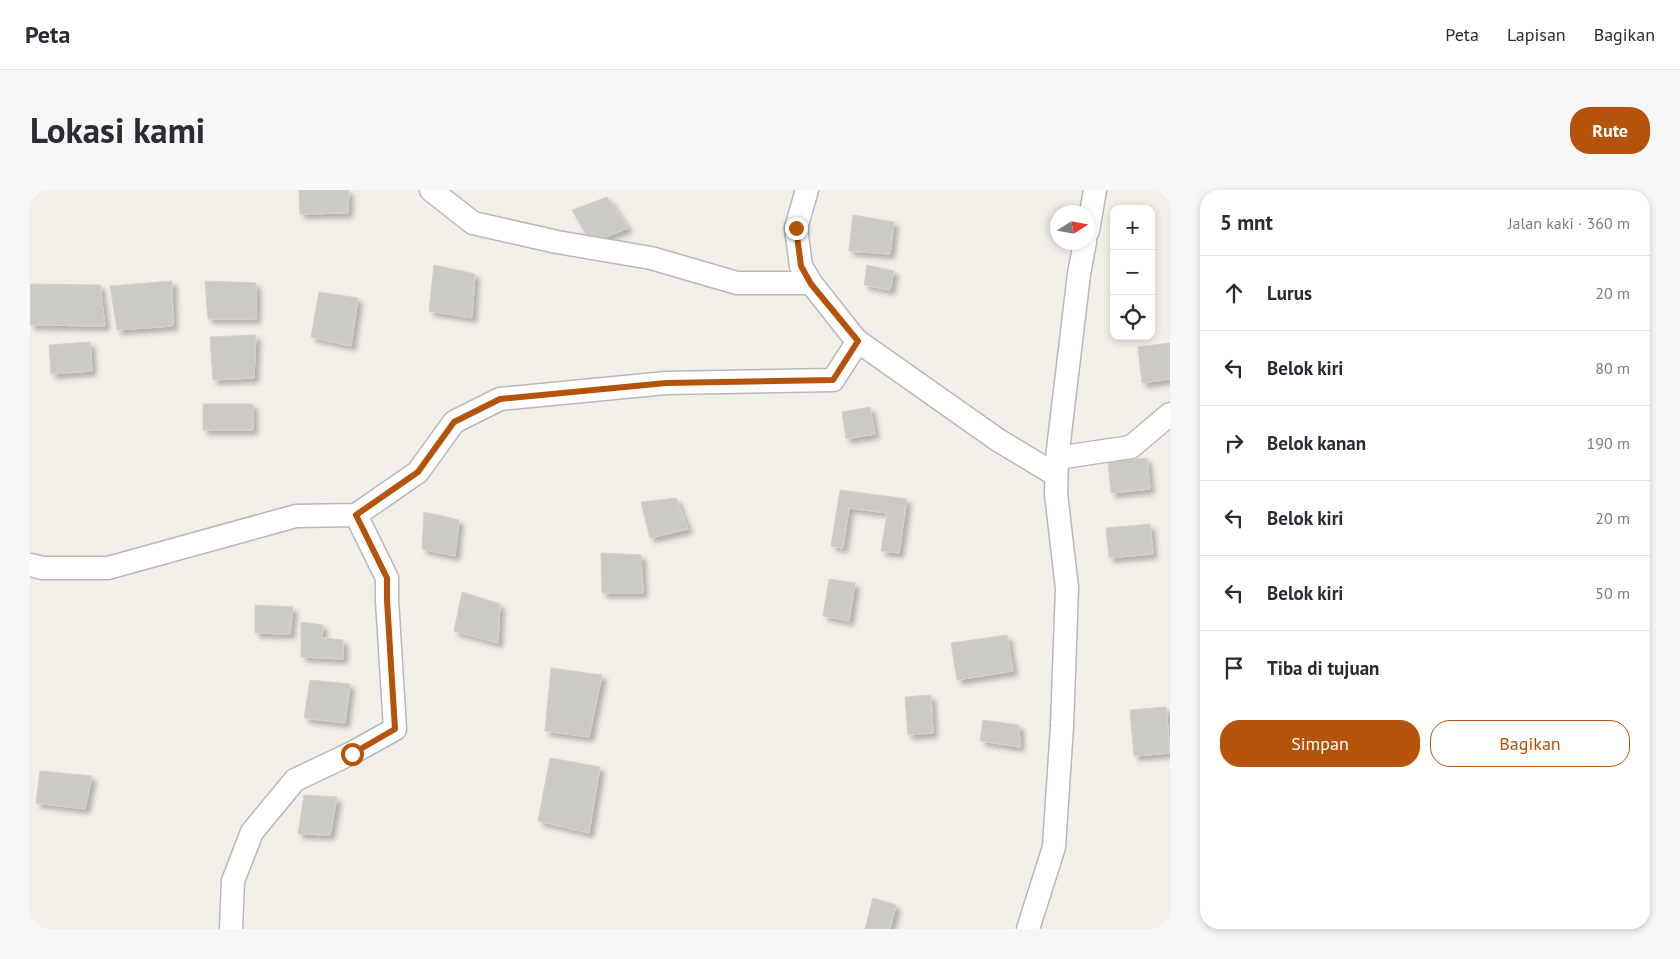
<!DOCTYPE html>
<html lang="id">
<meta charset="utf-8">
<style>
:root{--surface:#fff;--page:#f7f7f7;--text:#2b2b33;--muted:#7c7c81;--line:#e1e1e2;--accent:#b45309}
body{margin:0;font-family:"PT Sans",sans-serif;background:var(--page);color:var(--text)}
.controls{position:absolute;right:15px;top:15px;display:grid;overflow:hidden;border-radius:10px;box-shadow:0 2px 8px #0003}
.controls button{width:45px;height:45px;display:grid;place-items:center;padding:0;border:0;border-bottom:1px solid var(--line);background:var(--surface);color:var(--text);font:25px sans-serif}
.compass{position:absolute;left:1020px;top:15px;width:45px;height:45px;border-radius:50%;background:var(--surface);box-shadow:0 2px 8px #0003;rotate:79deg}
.stop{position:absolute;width:15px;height:15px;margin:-11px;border:4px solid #b45309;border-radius:50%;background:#fff}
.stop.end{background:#b45309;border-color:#fff;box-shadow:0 1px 5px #0008}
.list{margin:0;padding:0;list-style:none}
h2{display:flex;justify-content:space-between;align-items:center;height:65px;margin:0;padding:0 20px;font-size:21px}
h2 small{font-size:16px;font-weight:400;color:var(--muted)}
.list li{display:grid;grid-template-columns:32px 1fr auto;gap:15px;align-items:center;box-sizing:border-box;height:75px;padding:0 20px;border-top:1px solid var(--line)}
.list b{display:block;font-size:19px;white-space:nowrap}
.list em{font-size:16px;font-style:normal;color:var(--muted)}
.actions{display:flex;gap:10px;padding:15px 20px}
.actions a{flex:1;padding:11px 0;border:1px solid var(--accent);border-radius:20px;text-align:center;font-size:18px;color:var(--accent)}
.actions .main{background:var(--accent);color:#fff}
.icon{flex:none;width:28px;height:28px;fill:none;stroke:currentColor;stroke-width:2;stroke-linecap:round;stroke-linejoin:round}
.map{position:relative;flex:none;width:1140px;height:739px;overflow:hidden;border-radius:20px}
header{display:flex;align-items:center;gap:30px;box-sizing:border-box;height:70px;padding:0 25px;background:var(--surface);border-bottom:1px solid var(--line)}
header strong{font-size:24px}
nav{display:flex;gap:28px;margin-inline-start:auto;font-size:18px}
.intro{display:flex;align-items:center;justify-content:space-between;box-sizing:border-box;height:120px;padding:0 30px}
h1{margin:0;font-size:35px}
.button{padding:12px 22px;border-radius:20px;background:var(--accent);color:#fff;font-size:18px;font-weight:700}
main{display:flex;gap:30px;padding:0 30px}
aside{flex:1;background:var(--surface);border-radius:20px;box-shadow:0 2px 8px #0003}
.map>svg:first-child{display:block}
.building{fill:#cccac5;stroke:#d6d1c6;filter:url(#shadow)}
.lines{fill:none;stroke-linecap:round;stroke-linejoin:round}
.minor-casing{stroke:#b5b8bc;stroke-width:25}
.minor{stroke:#fff;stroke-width:22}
.route{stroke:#b45309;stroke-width:6}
</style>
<header>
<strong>Peta</strong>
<nav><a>Peta</a><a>Lapisan</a><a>Bagikan</a></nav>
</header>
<div class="intro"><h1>Lokasi kami</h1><a class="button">Rute</a></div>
<main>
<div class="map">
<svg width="1140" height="739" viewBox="0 0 1140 739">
<defs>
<filter id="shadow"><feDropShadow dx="4.5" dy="4.5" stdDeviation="2.5" flood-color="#0004"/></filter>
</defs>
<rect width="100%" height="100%" fill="#f1efe8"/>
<path class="building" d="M 269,0 L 319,0 L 318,23 L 270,24 Z
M 577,7 L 598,38 L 561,53 L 542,20 Z
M 823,25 L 864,32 L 860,64 L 819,61 Z
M 404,75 L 445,84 L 442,128 L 399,121 Z
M 837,75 L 864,81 L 860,100 L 834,95 Z
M 142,91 L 143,136 L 87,140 L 80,96 Z
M 175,91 L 226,93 L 226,129 L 178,129 Z
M 0,94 L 70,95 L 75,136 L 0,135 Z
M 289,102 L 328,108 L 321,156 L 281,147 Z
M 226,145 L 224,188 L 183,190 L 180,147 Z
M 60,152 L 62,181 L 21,184 L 19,155 Z
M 1140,153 L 1140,189 L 1112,193 L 1108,157 Z
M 173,214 L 223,214 L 223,240 L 173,240 Z
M 840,217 L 845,244 L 816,249 L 812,222 Z
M 1117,268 L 1120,299 L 1081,303 L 1078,272 Z
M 810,300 L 877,309 L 869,363 L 851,361 L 857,323 L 819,318 L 813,358 L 801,356 Z
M 646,308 L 658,339 L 620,348 L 611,312 Z
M 394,322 L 429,330 L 425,366 L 392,359 Z
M 1120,334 L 1123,364 L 1079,368 L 1076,338 Z
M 571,363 L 611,365 L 613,403 L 572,403 Z
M 799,389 L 825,393 L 819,431 L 793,426 Z
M 432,402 L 470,414 L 468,453 L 424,441 Z
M 225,415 L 263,417 L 260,444 L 225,443 Z
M 271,432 L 293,435 L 292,448 L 313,450 L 313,469 L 271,467 Z
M 977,445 L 983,481 L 927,490 L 921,453 Z
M 521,478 L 572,485 L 559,547 L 515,541 Z
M 280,490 L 320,494 L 315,533 L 274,528 Z
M 901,505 L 903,543 L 878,545 L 875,507 Z
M 1136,517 L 1140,563 L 1104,566 L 1100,520 Z
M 953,530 L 989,535 L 990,557 L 950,551 Z
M 520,568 L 570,577 L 559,643 L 508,631 Z
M 10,581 L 62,586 L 55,619 L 6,613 Z
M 274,605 L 307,607 L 300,645 L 268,644 Z
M 843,708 L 866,715 L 860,739 L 835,739 Z"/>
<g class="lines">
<defs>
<path id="minor" d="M 401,0 L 443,33 L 527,52 L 621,68 L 707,93 L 781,93
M 777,0 L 766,38 L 771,76 L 781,93 L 826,150 L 968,250 L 1026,285
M 1058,41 L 1065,0
M 1027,268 L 1101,257 L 1140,224
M 0,375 L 13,378 L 78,378 L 266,326 L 326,325 L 388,282 L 424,232 L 470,209 L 636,193 L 803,190 L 828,151
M 201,739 L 203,691 L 222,642 L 265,590 L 322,563 L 365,539 L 357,410 L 357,388 L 326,325
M 998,739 L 1024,657 L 1032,536 L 1037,398 L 1026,304 L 1027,268 L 1049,84 L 1055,52"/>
</defs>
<use href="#minor" class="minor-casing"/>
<use href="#minor" class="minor"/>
</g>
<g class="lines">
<path class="route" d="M 322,564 L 365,539 L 357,410 L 357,388 L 326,325 L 388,282 L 424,232 L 470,209 L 636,193 L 803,190 L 828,151 L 781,94 L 771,76 L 766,38"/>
</g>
</svg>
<div class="controls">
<button>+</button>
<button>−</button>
<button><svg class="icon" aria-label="locate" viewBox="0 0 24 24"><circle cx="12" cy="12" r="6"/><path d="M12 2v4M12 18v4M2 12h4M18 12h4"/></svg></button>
</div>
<svg class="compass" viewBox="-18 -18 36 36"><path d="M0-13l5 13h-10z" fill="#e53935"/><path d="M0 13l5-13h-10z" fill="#7c7c81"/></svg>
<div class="stop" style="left:322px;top:564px"></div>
<div class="stop end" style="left:766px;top:38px"></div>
</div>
<aside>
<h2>5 mnt<small>Jalan kaki · 360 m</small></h2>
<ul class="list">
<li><svg class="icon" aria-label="ahead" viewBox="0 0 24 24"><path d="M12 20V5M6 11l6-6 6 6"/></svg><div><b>Lurus</b></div><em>20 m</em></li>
<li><svg class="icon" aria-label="left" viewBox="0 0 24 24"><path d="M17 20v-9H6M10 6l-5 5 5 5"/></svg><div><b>Belok kiri</b></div><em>80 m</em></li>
<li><svg class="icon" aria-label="right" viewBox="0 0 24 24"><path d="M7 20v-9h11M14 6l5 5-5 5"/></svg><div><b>Belok kanan</b></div><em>190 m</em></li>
<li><svg class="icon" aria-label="left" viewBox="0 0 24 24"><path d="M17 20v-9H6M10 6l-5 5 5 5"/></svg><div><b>Belok kiri</b></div><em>20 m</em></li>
<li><svg class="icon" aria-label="left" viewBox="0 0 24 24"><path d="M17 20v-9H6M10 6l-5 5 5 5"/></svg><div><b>Belok kiri</b></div><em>50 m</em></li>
<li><svg class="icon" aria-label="arrive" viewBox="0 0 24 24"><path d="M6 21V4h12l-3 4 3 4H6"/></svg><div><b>Tiba di tujuan</b></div></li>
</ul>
<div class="actions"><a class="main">Simpan</a><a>Bagikan</a></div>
</aside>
</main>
